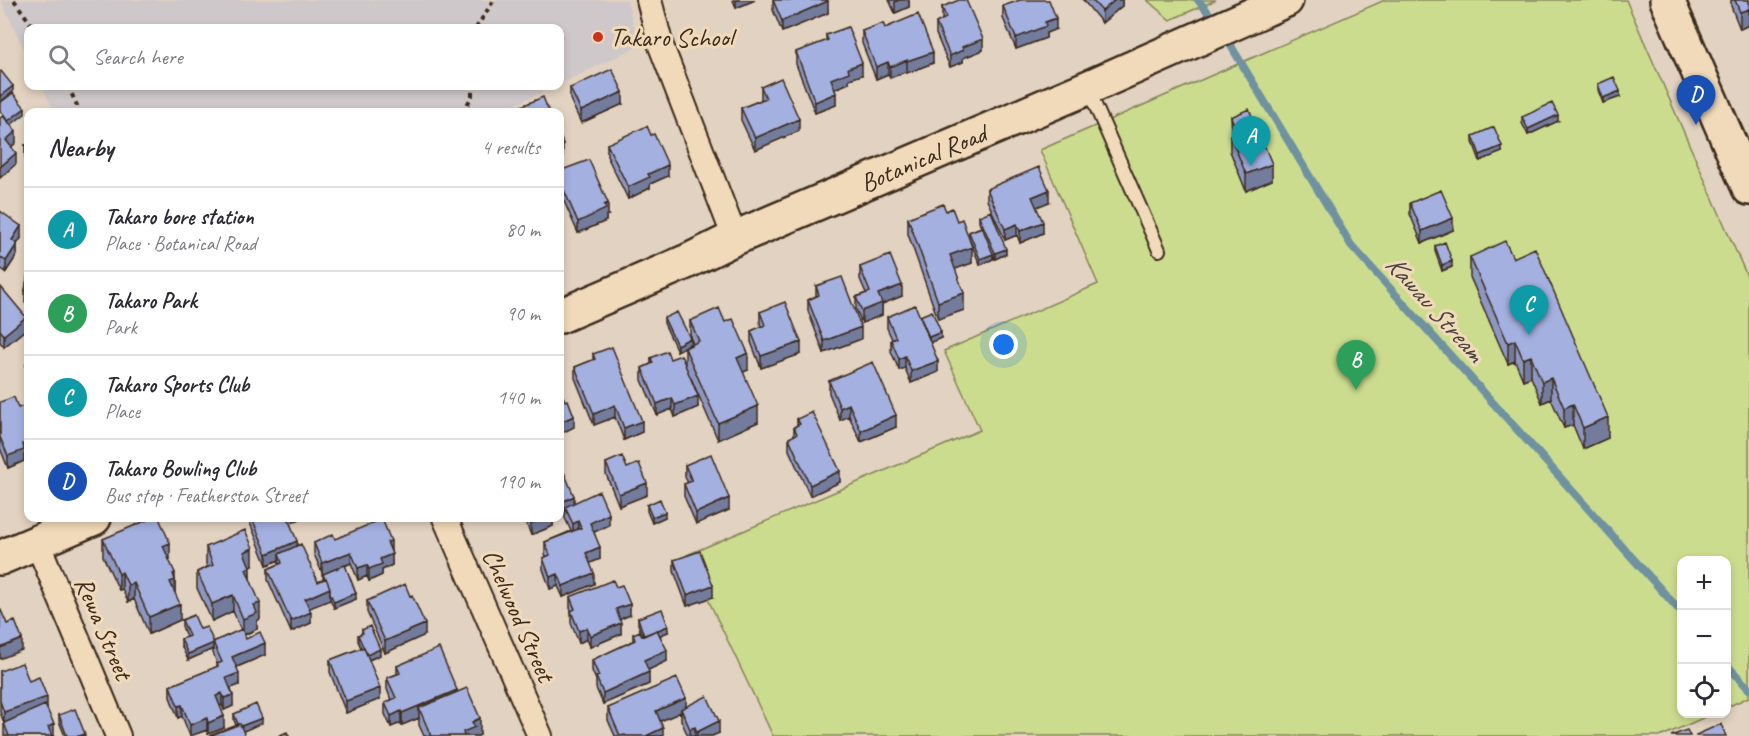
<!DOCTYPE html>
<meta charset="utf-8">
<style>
:root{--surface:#fff;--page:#f2f2f3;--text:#2b2b33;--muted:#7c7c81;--line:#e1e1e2;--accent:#c8321e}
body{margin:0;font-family:Caveat,sans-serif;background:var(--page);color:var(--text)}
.controls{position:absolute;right:18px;bottom:18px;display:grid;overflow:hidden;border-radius:12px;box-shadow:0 3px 9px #0003}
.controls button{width:54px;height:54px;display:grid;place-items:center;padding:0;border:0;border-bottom:2px solid var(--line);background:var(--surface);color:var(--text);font:30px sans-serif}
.you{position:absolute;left:1004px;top:345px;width:21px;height:21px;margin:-15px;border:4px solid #fff;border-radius:50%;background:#1a73e8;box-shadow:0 0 0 9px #1a73e833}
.badge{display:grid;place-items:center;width:39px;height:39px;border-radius:50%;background:var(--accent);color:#fff;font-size:20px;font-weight:700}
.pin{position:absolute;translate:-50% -50px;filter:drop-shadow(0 2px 3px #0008)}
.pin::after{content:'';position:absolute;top:32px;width:21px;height:18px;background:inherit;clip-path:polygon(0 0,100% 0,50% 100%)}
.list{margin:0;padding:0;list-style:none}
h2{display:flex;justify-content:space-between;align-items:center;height:78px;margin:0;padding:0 24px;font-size:26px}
h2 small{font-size:20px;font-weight:400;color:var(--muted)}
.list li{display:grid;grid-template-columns:39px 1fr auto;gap:18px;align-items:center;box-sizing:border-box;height:84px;padding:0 24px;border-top:2px solid var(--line)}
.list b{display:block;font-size:22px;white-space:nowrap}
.list p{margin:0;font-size:20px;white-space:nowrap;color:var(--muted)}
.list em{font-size:20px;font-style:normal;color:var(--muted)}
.icon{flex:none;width:33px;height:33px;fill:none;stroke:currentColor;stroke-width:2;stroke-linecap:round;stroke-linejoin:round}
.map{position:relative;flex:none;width:1749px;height:736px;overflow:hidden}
.search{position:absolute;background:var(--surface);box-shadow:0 3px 9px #0003;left:24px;top:24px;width:540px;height:66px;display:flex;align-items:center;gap:15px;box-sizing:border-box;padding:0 21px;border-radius:12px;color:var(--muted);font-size:22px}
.panel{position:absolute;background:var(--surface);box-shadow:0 3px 9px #0003;left:24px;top:108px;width:540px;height:414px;border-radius:12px}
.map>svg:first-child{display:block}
.built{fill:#cfc8ca}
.green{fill:#ccdc8f;stroke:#848356;stroke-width:1.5}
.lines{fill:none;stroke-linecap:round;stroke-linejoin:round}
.stream{stroke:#7092a0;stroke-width:8}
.lane-casing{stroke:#3b2a1e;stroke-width:16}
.street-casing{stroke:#3b2a1e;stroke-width:28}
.secondary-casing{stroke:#3b2a1e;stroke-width:38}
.path{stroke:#3b2a1e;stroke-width:4;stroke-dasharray:4.5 4.5;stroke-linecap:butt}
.lane{stroke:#f1dab9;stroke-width:12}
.street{stroke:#f1dab9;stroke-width:24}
.secondary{stroke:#f1dab9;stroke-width:33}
.wall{fill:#8d97c1;stroke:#3b2a1e;stroke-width:1.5}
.shaded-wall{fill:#737b9d;stroke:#3b2a1e;stroke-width:1.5}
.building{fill:#a4b0e0;stroke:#3b2a1e;stroke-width:1.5}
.poi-dot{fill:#c8321e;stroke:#f1dab9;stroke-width:2}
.labels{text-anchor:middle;stroke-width:6;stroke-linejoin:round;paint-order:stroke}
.poi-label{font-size:26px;fill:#3b2a1e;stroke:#f1dab9;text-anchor:start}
.street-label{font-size:26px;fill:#3b2a1e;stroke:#f1dab9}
.water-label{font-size:27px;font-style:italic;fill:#48443e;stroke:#f1dab9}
</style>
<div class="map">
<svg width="1749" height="736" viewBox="0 0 1749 736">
<rect width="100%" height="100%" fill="#e2d2c1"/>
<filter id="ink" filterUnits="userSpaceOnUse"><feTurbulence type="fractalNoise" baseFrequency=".0167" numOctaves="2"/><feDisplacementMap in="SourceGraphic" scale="12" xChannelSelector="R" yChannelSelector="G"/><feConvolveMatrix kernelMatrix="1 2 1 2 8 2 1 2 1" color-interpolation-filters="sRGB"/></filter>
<g filter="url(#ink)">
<path class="built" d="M 1,0 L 627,0 L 639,46 L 560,84 L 560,28 L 28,28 L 28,58 Z
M 42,86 L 556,86 L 499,112 L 54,112 Z"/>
<path class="green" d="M 1147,0 L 1216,0 L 1170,20 Z
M 1385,0 L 1626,0 L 1749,281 L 1749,697 L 1727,707 L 1726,560 L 1682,560 L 1682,714 L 1712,714 L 1662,736 L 773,736 L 687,555 L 980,430 L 944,351 L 1098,284 L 1040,150 Z"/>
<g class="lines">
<path class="stream" d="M 1198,0 L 1217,23
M 1225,36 L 1351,245 L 1682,613
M 1726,664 L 1749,689"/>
<defs>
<path id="lane" d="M 1088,89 L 1159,250"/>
<path id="street" d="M 649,0 L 661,46 L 735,238
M 445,518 L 540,736
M 37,542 L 118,736"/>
<g id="secondary">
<path d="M 1667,0 L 1749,188"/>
<path id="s1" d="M 560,316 L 686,262 L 735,238 L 1087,88 L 1286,0"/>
<path d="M 0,558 L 94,518"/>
</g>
</defs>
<use href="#lane" class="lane-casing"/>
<use href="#street" class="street-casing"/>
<use href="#secondary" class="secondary-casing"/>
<path class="path" d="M 14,0 L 34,28
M 476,28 L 494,0
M 68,86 L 80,112
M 463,112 L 472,96 L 472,86"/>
<use href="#lane" class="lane"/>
<use href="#street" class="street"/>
<use href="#secondary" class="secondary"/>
</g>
<path class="wall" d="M 733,0 L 755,0 L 736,8 Z
M 773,0 L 827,0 L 828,13 L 782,32 L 773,10 Z
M 889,0 L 909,0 L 909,7 L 895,13 Z
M 1083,0 L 1122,0 L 1122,6 L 1102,23 Z
M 1731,0 L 1749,0 L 1749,25 L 1740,29 L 1731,6 Z
M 1003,6 L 1056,29 L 1046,33 L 1046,38 L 1016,49 L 1003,18 Z
M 942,7 L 983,50 L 963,58 L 963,62 L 950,67 L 936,34 L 936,23 L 942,20 Z
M 885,28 L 933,63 L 907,73 L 907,71 L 890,78 L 888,74 L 876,79 L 862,43 L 862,31 Z
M 826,35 L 862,75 L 849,79 L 849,83 L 835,89 L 836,105 L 815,113 L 796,64 L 796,52 L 826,41 Z
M 1598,84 L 1620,97 L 1603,103 L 1598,90 Z
M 761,87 L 799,131 L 755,150 L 741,120 L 741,108 L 761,100 Z
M 570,88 L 623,104 L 581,123 L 570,99 Z
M 1231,117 L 1272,180 L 1246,191 L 1230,151 L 1230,135 L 1232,134 Z
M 1522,117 L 1558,121 L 1528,135 L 1522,123 Z
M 1473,136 L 1502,152 L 1480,161 L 1473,142 Z
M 607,144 L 668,176 L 650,184 L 650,188 L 628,199 L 607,156 Z
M 25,145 L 28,145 L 28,173 L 25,157 Z
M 560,164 L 562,170 L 608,215 L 606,215 L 606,221 L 578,233 L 560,192 Z
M 987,189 L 1049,202 L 1036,207 L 1043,233 L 1020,243 L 1017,235 L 1005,240 L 987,200 Z
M 1410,203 L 1453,230 L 1422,243 L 1410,214 Z
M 0,211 L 21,238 L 17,244 L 17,255 L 6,272 L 0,268 Z
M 946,211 L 972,263 L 955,269 L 964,310 L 938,319 L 908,234 L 908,218 Z
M 979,216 L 1006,254 L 995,259 L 993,255 L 993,259 L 980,265 L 969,238 L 969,232 L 981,227 L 979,222 Z
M 1435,246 L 1452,267 L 1442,271 L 1435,251 Z
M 1470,257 L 1513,258 L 1608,438 L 1583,449 L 1573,425 L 1564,428 L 1551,399 L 1542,403 L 1531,377 L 1523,380 L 1515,361 L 1508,364 L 1470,277 Z
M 860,267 L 902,296 L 882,304 L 882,315 L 862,323 L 856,309 L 856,297 L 866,293 L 860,279 Z
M 28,272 L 28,303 L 25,302 L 25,291 Z
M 816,286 L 861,339 L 824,353 L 808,311 L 808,300 L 816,296 Z
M 0,287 L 26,329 L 4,347 L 0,342 Z
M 760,312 L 801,354 L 761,368 L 751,342 L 751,331 L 761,327 L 760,323 Z
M 887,317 L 920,318 L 941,338 L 930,342 L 938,372 L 911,383 L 905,368 L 899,370 L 891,351 L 891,340 L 892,339 L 887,328 Z
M 664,318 L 690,344 L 677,351 L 664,323 Z
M 690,321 L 748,370 L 743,372 L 758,422 L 718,440 L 691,378 L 698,407 L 675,417 L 672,409 L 657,415 L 642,380 L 642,368 L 651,364 L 651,358 L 670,359 L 685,364 L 685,348 L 693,344 L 690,337 Z
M 593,354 L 642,432 L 624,440 L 615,417 L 594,425 L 575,378 L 575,367 L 593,360 Z
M 28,363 L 28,378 L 26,370 L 26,364 Z
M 829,381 L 896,427 L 861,442 L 849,416 L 840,420 L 829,393 Z
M 0,402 L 24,455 L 24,461 L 8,468 L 0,448 Z
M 797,419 L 840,482 L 810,496 L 789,450 L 789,438 L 794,436 L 794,427 L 797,425 Z
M 606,463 L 627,468 L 647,495 L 619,506 L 606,474 Z
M 685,465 L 729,510 L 696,524 L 684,496 L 684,484 L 688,483 L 685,477 Z
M 560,472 L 574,502 L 609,525 L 594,532 L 600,559 L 590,563 L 594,584 L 563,597 L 558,586 L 550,589 L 543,569 L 543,558 L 546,556 L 545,554 L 545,542 L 571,531 L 565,518 L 565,512 L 560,514 Z
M 647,505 L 665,517 L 652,523 L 647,511 Z
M 248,518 L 300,518 L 300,519 L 290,523 L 297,545 L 318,582 L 323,580 L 323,575 L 314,554 L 314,543 L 335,539 L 391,550 L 392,565 L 382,570 L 382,575 L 369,581 L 367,576 L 358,580 L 351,563 L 345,566 L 356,599 L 334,608 L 330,599 L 309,608 L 311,623 L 291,632 L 268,580 L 268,569 L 279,564 L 279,560 L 267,565 Z
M 524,518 L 553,518 L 553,526 L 531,535 Z
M 103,539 L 170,559 L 169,560 L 175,579 L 175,595 L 180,620 L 149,634 L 134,599 L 128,602 L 122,589 L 119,590 L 103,556 Z
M 206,547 L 253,565 L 249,566 L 250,579 L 260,619 L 257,621 L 257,629 L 244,635 L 246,639 L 265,655 L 237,667 L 239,685 L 231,688 L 233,706 L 224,710 L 222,705 L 220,706 L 224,728 L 208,734 L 207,730 L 190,736 L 182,716 L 178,718 L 170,697 L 170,686 L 217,667 L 217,663 L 213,653 L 213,649 L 188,660 L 181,645 L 181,639 L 186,637 L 182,626 L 182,620 L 200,629 L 213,642 L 241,630 L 233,611 L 212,621 L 197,588 L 197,572 L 207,567 L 206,564 Z
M 674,560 L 713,597 L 687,606 L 674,571 Z
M 570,597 L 630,615 L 620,619 L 621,634 L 590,647 L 587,639 L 579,643 L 571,623 L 571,611 L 570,608 Z
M 367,601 L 425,635 L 385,653 L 367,612 Z
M 638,618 L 668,632 L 660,635 L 667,661 L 648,670 L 649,684 L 603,704 L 596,688 L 596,680 L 592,671 L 592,660 L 633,641 L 633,634 L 642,636 L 638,624 Z
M 362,630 L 380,655 L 369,660 L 380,699 L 346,713 L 330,672 L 330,660 L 361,648 L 358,641 L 358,635 L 362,633 Z
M 397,666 L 457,692 L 480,735 L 478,736 L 424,736 L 419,725 L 419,718 L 402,725 L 401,723 L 391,727 L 385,714 L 385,703 L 391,700 L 387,689 L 387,678 L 397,674 Z
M 0,671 L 29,681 L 47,708 L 54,736 L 4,736 L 4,723 L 0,712 Z
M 686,706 L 719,733 L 712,736 L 688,736 L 681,720 L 681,712 L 660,721 L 663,736 L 615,736 L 608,720 L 608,708 Z
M 234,714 L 262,723 L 236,725 L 234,720 Z
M 59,715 L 85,736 L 65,736 L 59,721 Z"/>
<path class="shaded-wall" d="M 736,0 L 755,0 L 736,8 Z
M 899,0 L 909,0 L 909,7 L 895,13 L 895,2 Z
M 1115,0 L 1122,0 L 1122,6 L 1102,23 L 1102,11 Z
M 828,1 L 828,13 L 782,32 L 782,21 Z
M 1749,9 L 1749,25 L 1740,29 L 1740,12 Z
M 1056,18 L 1056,29 L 1046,33 L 1046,38 L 1016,49 L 1016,38 L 1045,22 Z
M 983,39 L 983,50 L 963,58 L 963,62 L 950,67 L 950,56 L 962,47 Z
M 933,52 L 933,63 L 907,73 L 907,61 Z
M 907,60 L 907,71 L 890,78 L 890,67 Z
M 888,62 L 888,74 L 876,79 L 876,67 Z
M 862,63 L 862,75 L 849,79 L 849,83 L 831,90 L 831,79 L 848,68 Z
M 13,86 L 13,92 L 0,102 L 0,96 Z
M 1620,91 L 1620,97 L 1603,103 L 1603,98 Z
M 623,92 L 623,104 L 581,123 L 581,111 Z
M 836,93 L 836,105 L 815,113 L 815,102 Z
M 25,108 L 25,114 L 8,127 L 8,121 Z
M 1558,115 L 1558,121 L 1528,135 L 1528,129 Z
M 799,119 L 799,131 L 755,150 L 755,138 Z
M 16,131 L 16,143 L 6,152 L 6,140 Z
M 563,144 L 563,156 L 560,158 L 560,146 Z
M 1502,146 L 1502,152 L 1480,161 L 1480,155 Z
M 16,153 L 16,164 L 0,178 L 0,167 Z
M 1272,164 L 1272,180 L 1246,191 L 1246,174 Z
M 668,165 L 668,176 L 650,184 L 650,188 L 628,199 L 628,187 L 648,174 Z
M 1049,190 L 1049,202 L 1032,209 L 1032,197 Z
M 608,203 L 608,215 L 606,215 L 606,221 L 578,233 L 578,222 Z
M 1453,218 L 1453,230 L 1422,243 L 1422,231 Z
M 1043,222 L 1043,233 L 1020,243 L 1020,231 Z
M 1017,224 L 1017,235 L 1005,240 L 1005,229 Z
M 21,226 L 21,238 L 12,252 L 12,240 Z
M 17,244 L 17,255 L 6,272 L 6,261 Z
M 972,247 L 972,263 L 950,271 L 950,255 Z
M 1006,249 L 1006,254 L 995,259 L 995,253 Z
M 993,254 L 993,259 L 980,265 L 980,259 Z
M 1452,261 L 1452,267 L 1442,271 L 1442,265 Z
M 902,285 L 902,296 L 882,304 L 882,315 L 862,323 L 862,311 L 878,294 Z
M 964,293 L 964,310 L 938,319 L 938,302 Z
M 26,317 L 26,329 L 4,347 L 4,335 Z
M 861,327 L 861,339 L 824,353 L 824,341 Z
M 941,332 L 941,338 L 929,343 L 929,337 Z
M 690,338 L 690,344 L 677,351 L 677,345 Z
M 1515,340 L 1515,361 L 1508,364 L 1508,343 Z
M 801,342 L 801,354 L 761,368 L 761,356 Z
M 748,353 L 748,370 L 737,375 L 737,358 Z
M 905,356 L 905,368 L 899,370 L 899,359 Z
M 1531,356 L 1531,377 L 1523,380 L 1523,359 Z
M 938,361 L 938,372 L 911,383 L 911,371 Z
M 1551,378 L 1551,399 L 1542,403 L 1542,382 Z
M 698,396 L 698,407 L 675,417 L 675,405 Z
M 672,398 L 672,409 L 657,415 L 657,404 Z
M 849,404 L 849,416 L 840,420 L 840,408 Z
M 1573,404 L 1573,425 L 1564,428 L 1564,408 Z
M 615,405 L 615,417 L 594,425 L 594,414 Z
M 758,406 L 758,422 L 718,440 L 718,423 Z
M 896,415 L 896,427 L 861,442 L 861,431 Z
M 574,416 L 574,427 L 560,434 L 560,422 Z
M 1608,417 L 1608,438 L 1583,449 L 1583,428 Z
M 642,421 L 642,432 L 624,440 L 624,428 Z
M 28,442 L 28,453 L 24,455 L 24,461 L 8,468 L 8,456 L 23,444 Z
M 840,471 L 840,482 L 810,496 L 810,485 Z
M 647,483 L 647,495 L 619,506 L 619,494 Z
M 574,496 L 574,508 L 565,507 L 565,512 L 560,514 L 560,503 Z
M 729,498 L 729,510 L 696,524 L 696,513 Z
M 665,512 L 665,517 L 652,523 L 652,517 Z
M 609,514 L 609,525 L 590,534 L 590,523 Z
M 286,518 L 300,518 L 300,519 L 286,525 Z
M 545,518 L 553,518 L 553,526 L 531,535 L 531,523 Z
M 578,521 L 578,533 L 573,535 L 573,524 Z
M 297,541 L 297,553 L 279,554 L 279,560 L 267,565 L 267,554 Z
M 391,541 L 391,552 L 387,542 Z
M 170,543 L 170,559 L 163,562 L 163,546 Z
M 600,547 L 600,559 L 586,565 L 586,553 Z
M 253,548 L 253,565 L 244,569 L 244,552 Z
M 351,552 L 351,563 L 322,575 L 322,563 Z
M 392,554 L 392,565 L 382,570 L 382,575 L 369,581 L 369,569 L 380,559 Z
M 367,565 L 367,576 L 358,580 L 358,568 Z
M 250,567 L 250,584 L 246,569 Z
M 122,572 L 122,589 L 119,590 L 119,574 Z
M 175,573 L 175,597 L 170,582 L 173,574 Z
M 594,573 L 594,584 L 563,597 L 563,586 Z
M 558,574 L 558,586 L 550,589 L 550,577 Z
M 134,583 L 134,599 L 128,602 L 128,585 Z
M 713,585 L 713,597 L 687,606 L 687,595 Z
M 330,588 L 330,600 L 305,610 L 305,599 Z
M 356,593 L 356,599 L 334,608 L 334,602 Z
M 233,595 L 233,611 L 212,621 L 212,604 Z
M 260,603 L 260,619 L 257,621 L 257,629 L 243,635 L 243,619 L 254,605 Z
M 180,604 L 180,620 L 149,634 L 149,617 Z
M 630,604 L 630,615 L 616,621 L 616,609 Z
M 311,612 L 311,623 L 291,632 L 291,621 Z
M 621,623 L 621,634 L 590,647 L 590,636 Z
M 425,624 L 425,635 L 385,653 L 385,641 Z
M 668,626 L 668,632 L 644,642 L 644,636 Z
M 587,628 L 587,639 L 579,643 L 579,631 Z
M 22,639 L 22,650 L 0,659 L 0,648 Z
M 213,643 L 213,649 L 188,660 L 188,654 Z
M 265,643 L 265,655 L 232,669 L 232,657 Z
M 380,649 L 380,655 L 366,661 L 366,655 Z
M 667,650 L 667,661 L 644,672 L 644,660 Z
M 649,672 L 649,684 L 603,704 L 603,693 Z
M 239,673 L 239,685 L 226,690 L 226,678 Z
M 380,688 L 380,699 L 346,713 L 346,701 Z
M 457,690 L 457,701 L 419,708 L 419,718 L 402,725 L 402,713 Z
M 222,693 L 222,705 L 216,707 L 216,696 Z
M 233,695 L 233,706 L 224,710 L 224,698 Z
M 47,697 L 47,708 L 4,724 L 4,712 Z
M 686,698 L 686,710 L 681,709 L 681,712 L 656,723 L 656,711 Z
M 182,705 L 182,716 L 178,718 L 178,706 Z
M 401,711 L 401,723 L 391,727 L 391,716 Z
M 224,716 L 224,728 L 208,734 L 208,723 Z
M 207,718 L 207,730 L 190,736 L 190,725 Z
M 262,718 L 262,723 L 239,733 L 239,727 Z
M 480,718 L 480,735 L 478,736 L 463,736 L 463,732 L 472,722 Z
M 719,721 L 719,733 L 712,736 L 697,736 L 697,732 Z
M 54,724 L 54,736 L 48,736 L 48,727 Z
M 695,727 L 695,736 L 690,736 L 690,729 Z
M 663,728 L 663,736 L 646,736 Z"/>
<path class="building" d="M 773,0 L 827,0 L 828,1 L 782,21 Z
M 959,0 L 966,0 L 983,39 L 962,47 L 963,50 L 950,56 L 936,23 L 946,18 L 942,7 Z
M 1020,0 L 1049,0 L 1056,18 L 1045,22 L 1046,26 L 1016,38 L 1003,6 Z
M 1092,0 L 1115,0 L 1102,11 Z
M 1735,0 L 1749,0 L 1749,9 L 1740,12 Z
M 918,14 L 933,52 L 907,61 L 907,60 L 890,67 L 888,62 L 876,67 L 862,31 L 883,23 L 885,28 Z
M 848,27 L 862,63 L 848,68 L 849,72 L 831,79 L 836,93 L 815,102 L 796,52 L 828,40 L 826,35 Z
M 612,69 L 623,92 L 581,111 L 570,88 Z
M 1,71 L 13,86 L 0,96 L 0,72 Z
M 1614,77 L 1620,91 L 1603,98 L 1598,84 Z
M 781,78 L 799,119 L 755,138 L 741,108 L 766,98 L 761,87 Z
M 13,93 L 25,108 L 8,121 L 0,111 L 0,103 Z
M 543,97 L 549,112 L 519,112 L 517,108 Z
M 1552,103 L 1558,115 L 1528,129 L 1522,117 Z
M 1249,109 L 1272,164 L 1246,174 L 1230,135 L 1237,131 L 1231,117 Z
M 3,116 L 16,131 L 6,140 L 16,153 L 0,167 L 0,118 Z
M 647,126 L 651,135 L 654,134 L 668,165 L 648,174 L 650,177 L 628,187 L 607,144 Z
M 1494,127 L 1502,146 L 1480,155 L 1473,136 Z
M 560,136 L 563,144 L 560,146 Z
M 25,145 L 28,145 L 28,162 Z
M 589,160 L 608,203 L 604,205 L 606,209 L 578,222 L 560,181 L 560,164 L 562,170 Z
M 1039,167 L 1049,190 L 1032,197 L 1043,222 L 1020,231 L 1017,224 L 1005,229 L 987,189 Z
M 1441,190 L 1453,218 L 1422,231 L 1410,203 Z
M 943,204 L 946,211 L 952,208 L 957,221 L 962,219 L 972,247 L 950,255 L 964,293 L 938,302 L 908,218 Z
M 0,211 L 21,226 L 12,240 L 17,244 L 6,261 L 0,257 Z
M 991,211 L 1006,249 L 995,253 L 979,216 Z
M 982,227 L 993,254 L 980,259 L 969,232 Z
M 1505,241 L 1513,258 L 1535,248 L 1608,417 L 1583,428 L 1573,404 L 1564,408 L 1551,378 L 1542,382 L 1531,356 L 1523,359 L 1515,340 L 1508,343 L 1470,257 Z
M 1445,242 L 1452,261 L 1442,265 L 1435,246 Z
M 890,255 L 902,285 L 878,294 L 882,303 L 862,311 L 856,297 L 870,292 L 860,267 Z
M 28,272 L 28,291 L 25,291 Z
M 842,277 L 861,327 L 824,341 L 808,300 L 819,295 L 816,286 Z
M 0,287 L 1,287 L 26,317 L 4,335 L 0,330 Z
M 785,302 L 801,342 L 761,356 L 751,331 L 765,325 L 760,312 Z
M 915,305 L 938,361 L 911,371 L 905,356 L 899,359 L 891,340 L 896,338 L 887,317 Z
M 719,308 L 725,322 L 733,319 L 748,353 L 737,358 L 758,406 L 718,423 L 685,348 L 699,341 L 690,321 Z
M 932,311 L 941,332 L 929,337 L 920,316 Z
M 677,312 L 690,338 L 677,345 L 664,318 Z
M 612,347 L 642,421 L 624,428 L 615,405 L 594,414 L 575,367 L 595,359 L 593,354 Z
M 667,351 L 670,359 L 681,355 L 698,396 L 675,405 L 672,398 L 657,404 L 642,368 L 653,363 L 651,358 Z
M 873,362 L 896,415 L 861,431 L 849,404 L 840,408 L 829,381 Z
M 28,363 L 28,372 L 26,364 Z
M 560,389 L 565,401 L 568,400 L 574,416 L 560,422 Z
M 14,397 L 18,408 L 28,404 L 28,442 L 23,444 L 24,450 L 8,456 L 0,437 L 0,402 Z
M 812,412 L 840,471 L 810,485 L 789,438 L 797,434 L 794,427 L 800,424 L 797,419 Z
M 711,454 L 729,498 L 696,513 L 684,484 L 692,481 L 685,465 Z
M 622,456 L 627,468 L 639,463 L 647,483 L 619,494 L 606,463 Z
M 563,470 L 574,496 L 560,503 L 560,472 Z
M 599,491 L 609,514 L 590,523 L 600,547 L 586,553 L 594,573 L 563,586 L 558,574 L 550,577 L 543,558 L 550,555 L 545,542 L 581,528 L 578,521 L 573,524 L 565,507 Z
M 660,499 L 665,512 L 652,517 L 647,505 Z
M 152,518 L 159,518 L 170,543 L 163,546 L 175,573 L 173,574 L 175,580 L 170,582 L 180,604 L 149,617 L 134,583 L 128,585 L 122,572 L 119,574 L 103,539 Z
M 252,518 L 288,518 L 297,541 L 267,554 Z
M 529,518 L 545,518 L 531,523 Z
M 382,519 L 391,541 L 387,542 L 392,554 L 380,559 L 382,564 L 369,569 L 367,565 L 358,568 L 351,552 L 322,563 L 314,543 L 333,534 L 335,539 Z
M 245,530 L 253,548 L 244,552 L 250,567 L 246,569 L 260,603 L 254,605 L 257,613 L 243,619 L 233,595 L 212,604 L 197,572 L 213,565 L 206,547 Z
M 301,544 L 318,582 L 326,578 L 330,588 L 305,599 L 311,612 L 291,621 L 268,569 L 282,563 L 279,554 Z
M 700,551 L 713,585 L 687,595 L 674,560 Z
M 345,565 L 356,593 L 334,602 L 330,593 L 330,588 L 326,578 L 325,579 L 323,574 Z
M 613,580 L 616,587 L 622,585 L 630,604 L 616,609 L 621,623 L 590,636 L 587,628 L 579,631 L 571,611 L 575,609 L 570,597 Z
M 405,584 L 410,596 L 412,595 L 425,624 L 385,641 L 367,601 Z
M 0,608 L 7,624 L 15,621 L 22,639 L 0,648 Z
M 662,609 L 668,626 L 658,630 L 657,630 L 644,636 L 638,618 Z
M 194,615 L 200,629 L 207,627 L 214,643 L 188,654 L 181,639 L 189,636 L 182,620 Z
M 370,626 L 380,649 L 367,655 L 358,635 L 363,633 L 362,630 Z
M 242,629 L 246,639 L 260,632 L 265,643 L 232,657 L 239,673 L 226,678 L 233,695 L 224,698 L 222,693 L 216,696 L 224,716 L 208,723 L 207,718 L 190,725 L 182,705 L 178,706 L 170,686 L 218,666 L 217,664 L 222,662 L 213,642 Z
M 657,630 L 667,650 L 644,660 L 649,672 L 603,693 L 596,677 L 599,676 L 592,660 L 635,640 L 633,634 L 640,631 L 642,636 Z
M 364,647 L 380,688 L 346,701 L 330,660 Z
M 439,648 L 457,690 L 402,713 L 401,711 L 391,716 L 385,703 L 396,698 L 387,678 L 400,673 L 397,666 Z
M 22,663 L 29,681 L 39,677 L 47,697 L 4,712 L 0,701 L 0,671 Z
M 677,678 L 686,698 L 656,711 L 663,728 L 646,736 L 626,736 L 625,735 L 620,736 L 608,708 Z
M 467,688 L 480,718 L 472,722 L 475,727 L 463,732 L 464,736 L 431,736 L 419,708 Z
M 707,696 L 719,721 L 697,732 L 695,727 L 690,729 L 681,709 Z
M 256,704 L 262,718 L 241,726 L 240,724 L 238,724 L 234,714 Z
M 45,705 L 54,724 L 48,727 L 52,736 L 9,736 L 4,723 Z
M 75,709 L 85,734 L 79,736 L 67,736 L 59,715 Z
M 240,724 L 245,736 L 209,736 Z
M 1721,724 L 1726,736 L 1696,736 L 1696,735 Z
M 1687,730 L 1690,736 L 1671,736 Z
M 287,732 L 289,736 L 278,736 Z"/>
</g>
<circle class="poi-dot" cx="598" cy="37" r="6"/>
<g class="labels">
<g class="poi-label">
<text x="610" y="46">Takaro School</text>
</g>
<g class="street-label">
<text dy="9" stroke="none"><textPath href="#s1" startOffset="396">Botanical Road</textPath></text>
<text transform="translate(519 615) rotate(66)" y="9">Chelwood Street</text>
<text transform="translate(104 628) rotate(67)" y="9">Rewa Street</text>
</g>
<g class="water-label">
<text transform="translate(1435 308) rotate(48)" y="9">Kawau Stream</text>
</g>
</g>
</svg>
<div class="controls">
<button>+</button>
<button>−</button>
<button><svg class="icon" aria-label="locate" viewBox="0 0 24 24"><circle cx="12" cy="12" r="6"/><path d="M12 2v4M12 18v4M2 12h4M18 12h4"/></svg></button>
</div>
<div class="you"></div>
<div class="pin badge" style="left:1251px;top:166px;background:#0f9aa8">A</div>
<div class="pin badge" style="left:1356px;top:390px;background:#2e9e5b">B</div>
<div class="pin badge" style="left:1529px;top:335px;background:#0f9aa8">C</div>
<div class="pin badge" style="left:1696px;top:125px;background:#1a4fb4">D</div>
<div class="search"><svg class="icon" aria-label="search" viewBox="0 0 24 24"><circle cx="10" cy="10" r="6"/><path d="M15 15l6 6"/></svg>Search here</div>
<section class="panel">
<h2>Nearby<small>4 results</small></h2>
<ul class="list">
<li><span class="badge" style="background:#0f9aa8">A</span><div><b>Takaro bore station</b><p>Place · Botanical Road</p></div><em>80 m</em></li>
<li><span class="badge" style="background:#2e9e5b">B</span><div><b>Takaro Park</b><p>Park</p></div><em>90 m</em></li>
<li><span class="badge" style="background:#0f9aa8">C</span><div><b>Takaro Sports Club</b><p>Place</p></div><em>140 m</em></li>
<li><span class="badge" style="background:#1a4fb4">D</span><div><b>Takaro Bowling Club</b><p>Bus stop · Featherston Street</p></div><em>190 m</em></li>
</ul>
</section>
</div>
